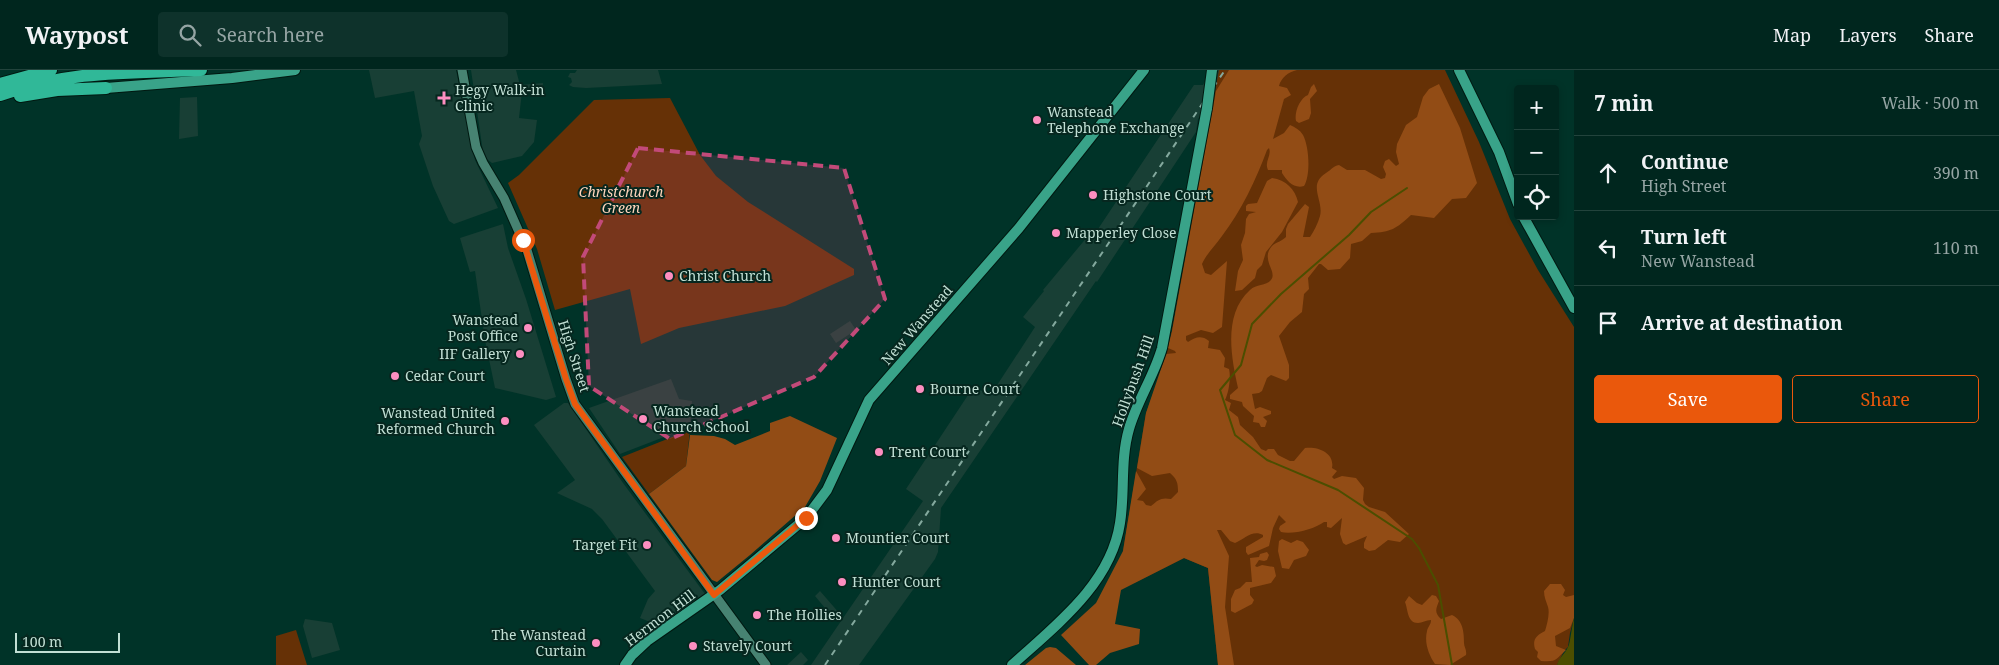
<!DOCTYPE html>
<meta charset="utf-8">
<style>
:root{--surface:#00261e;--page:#0e322b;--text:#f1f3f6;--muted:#95a5a4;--line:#22433c;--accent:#ea580c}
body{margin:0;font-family:"Noto Serif",serif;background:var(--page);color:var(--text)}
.controls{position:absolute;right:15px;top:15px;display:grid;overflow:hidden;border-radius:5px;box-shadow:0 2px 8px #0003}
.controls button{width:45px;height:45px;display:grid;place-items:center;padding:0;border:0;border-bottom:1px solid var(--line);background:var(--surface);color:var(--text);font:25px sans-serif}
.scale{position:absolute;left:15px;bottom:12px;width:105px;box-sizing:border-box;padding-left:5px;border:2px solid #c1dfd4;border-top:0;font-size:14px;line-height:18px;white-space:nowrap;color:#c1dfd4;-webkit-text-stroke:4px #06271f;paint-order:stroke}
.stop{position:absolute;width:15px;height:15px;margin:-11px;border:4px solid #ea580c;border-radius:50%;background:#fff}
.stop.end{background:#ea580c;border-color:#fff;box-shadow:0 1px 5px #0008}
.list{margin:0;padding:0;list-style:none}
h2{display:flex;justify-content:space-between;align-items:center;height:65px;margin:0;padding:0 20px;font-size:21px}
h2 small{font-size:16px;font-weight:400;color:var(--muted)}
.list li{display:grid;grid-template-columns:32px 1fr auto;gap:15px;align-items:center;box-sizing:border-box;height:75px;padding:0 20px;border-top:1px solid var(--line)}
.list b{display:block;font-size:19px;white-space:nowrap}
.list p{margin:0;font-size:16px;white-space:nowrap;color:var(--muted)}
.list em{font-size:16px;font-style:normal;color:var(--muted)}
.actions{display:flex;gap:10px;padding:15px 20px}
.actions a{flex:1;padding:11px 0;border:1px solid var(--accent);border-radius:5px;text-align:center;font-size:18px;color:var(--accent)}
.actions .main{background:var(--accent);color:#fff}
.icon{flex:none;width:28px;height:28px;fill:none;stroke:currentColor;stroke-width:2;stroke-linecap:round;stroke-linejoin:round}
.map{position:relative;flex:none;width:1574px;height:595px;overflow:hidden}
header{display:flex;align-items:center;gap:30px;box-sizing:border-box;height:70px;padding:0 25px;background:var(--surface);border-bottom:1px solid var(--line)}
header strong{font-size:24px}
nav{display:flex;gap:28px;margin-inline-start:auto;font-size:18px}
.search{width:350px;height:45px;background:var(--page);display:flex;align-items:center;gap:12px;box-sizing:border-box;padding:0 18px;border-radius:5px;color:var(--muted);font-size:19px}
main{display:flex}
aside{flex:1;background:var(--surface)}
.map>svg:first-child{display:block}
.built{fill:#183f35}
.green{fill:#663106}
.forest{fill:#924c15}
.water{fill:#4b4e00}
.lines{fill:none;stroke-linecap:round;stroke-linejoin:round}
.stream{stroke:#4b4e00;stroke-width:2}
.minor-casing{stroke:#001911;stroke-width:11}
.major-casing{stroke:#001911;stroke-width:12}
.highway-casing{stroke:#001911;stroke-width:14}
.minor{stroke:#478372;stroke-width:9}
.major{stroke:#39a389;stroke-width:10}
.highway{stroke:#30b898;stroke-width:12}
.rail{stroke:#84a99e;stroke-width:2;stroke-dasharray:6 6;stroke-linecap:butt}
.major-bridge-casing{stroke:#001911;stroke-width:12;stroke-linecap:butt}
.major-bridge{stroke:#39a389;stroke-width:10}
.route{stroke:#ea580c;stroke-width:6}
.marked{fill:#c24a79;fill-opacity:0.2;stroke:#c24a79;stroke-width:4;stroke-dasharray:10 6;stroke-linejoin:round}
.poi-dot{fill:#fd8ec0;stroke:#06271f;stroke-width:2}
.labels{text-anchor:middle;stroke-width:4;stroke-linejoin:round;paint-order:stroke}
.poi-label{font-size:14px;fill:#c1dfd4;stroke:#06271f;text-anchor:start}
.park-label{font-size:14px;font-style:italic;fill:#fed4bb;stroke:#06271f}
.street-label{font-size:14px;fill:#c1dfd4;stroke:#06271f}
</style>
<header>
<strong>Waypost</strong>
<div class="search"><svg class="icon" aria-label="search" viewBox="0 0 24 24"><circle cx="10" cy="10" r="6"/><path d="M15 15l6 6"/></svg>Search here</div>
<nav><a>Map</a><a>Layers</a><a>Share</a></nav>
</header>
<main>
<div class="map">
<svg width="1574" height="595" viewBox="0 0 1574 595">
<rect width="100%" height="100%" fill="#003328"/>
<path class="built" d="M 369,0 L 456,0 L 475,90 L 498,138 L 454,154 L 449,151 L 433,116 L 419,74 L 422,66 L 414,21 L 375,28 Z
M 471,0 L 516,0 L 520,15 L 543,13 L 542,22 L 539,19 L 522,21 L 519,48 L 537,50 L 534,72 L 522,86 L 492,93 L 487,89 L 483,82 Z
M 577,0 L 658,0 L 662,14 L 586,18 L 573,17 L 569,15 L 572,12 L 571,8 L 568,7 L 570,3 L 575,3 Z
M 1211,0 L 1241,0 L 1198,49 L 1196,62 L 1097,212 L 1096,211 L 941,438 L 938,482 L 935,489 L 859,595 L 811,595 L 923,431 L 906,419 L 974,316 L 990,326 L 1035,257 L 1023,247 L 1044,221 L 1043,220 L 1093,160 L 1096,162 L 1194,15 L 1203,15 Z
M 197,27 L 198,66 L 179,69 L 180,28 Z
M 503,154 L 508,178 L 526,229 L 556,327 L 546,330 L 495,318 L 485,270 L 475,201 L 470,202 L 460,168 Z
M 850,251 L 856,260 L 836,273 L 830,264 Z
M 671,309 L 679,329 L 692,331 L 690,357 L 620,384 L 589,338 Z
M 564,333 L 568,333 L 623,413 L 705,524 L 658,555 L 640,548 L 648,529 L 655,521 L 602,449 L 592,439 L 557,423 L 575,410 L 534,355 Z
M 820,521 L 840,544 L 835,550 L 815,526 Z
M 305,549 L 332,553 L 340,580 L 312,588 L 303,556 Z
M 801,582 L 808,590 L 803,595 L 787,595 Z"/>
<path class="green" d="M 1219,0 L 1445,0 L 1479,72 L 1510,149 L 1538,200 L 1574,257 L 1574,548 L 1570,563 L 1568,577 L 1564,581 L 1557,595 L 1218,595 L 1208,498 L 1184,488 L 1134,513 L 1123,481 L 1146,343 L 1163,296 L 1172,261 Z
M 670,28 L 700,85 L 716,106 L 748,132 L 854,199 L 854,205 L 785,236 L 679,258 L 641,274 L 630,219 L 555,240 L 537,179 L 508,113 L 519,105 L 594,30 Z
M 690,360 L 686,396 L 649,424 L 622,387 Z
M 296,560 L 307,595 L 276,595 L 276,566 Z"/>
<path class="forest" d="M 1229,0 L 1297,0 C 1288,2 1281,8 1279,16 L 1287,18 L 1291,25 L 1284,29 L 1273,69 L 1284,63 L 1290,55 C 1295,57 1300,60 1303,65 C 1309,76 1311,105 1304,116 C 1294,119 1287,111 1282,103 L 1282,100 L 1268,100 C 1264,91 1272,86 1269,78 L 1267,80 C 1256,110 1241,141 1222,166 C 1215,176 1207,183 1202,194 L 1205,203 L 1211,205 L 1227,191 L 1222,257 L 1213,263 L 1201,260 L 1186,266 L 1186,270 L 1188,272 C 1196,267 1201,265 1209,271 L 1208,278 L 1220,280 L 1225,288 L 1224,297 L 1229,299 C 1231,307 1229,322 1225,330 L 1231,333 L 1229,340 L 1238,347 L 1240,355 L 1253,367 L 1261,379 L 1266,381 L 1268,379 L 1274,379 L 1278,385 L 1290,391 L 1294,391 L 1305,378 C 1318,376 1335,383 1332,398 L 1337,401 L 1332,407 L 1334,409 L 1342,406 L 1356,408 L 1364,418 L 1363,430 L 1365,434 L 1369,437 L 1385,442 L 1409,464 L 1400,472 L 1388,470 L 1375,480 L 1369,481 L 1364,478 L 1364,473 L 1367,466 L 1346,475 L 1343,473 L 1340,464 L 1342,448 L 1331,458 L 1327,457 L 1327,452 L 1324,452 C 1315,459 1292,465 1281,462 L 1279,459 L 1280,456 L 1286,452 L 1279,445 L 1273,458 L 1269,476 L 1248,485 L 1246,482 L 1246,477 L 1263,467 L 1263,465 C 1253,459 1244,469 1235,473 L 1230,471 L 1221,460 L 1217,460 L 1229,486 L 1225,537 L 1234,595 L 1218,595 L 1208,498 L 1184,488 L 1121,520 L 1115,554 L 1140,559 L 1139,574 L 1110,583 L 1096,595 L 1089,595 L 1061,565 L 1096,533 L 1123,481 L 1136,401 L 1146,419 L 1137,430 L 1143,431 L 1146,435 L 1151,436 C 1158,430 1161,427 1171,429 L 1178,422 C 1178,413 1177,409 1170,403 L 1152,406 L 1137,398 L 1146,343 L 1166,284 L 1176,283 L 1175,281 L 1168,278 L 1172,261 L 1216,21 Z
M 1314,14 L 1317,21 L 1310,29 L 1311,43 L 1309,49 L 1299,53 L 1296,51 C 1294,42 1300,28 1308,25 L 1311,17 Z
M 1439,14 L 1460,58 L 1477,113 L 1466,128 L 1452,129 L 1434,148 L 1411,145 C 1396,159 1391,162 1371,163 L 1362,171 L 1351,174 L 1350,188 L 1340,199 L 1328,200 L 1321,194 L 1319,194 L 1308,208 L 1309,219 L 1304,224 L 1302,242 L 1290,252 L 1279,266 L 1289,295 L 1289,308 L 1286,311 L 1271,305 L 1267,308 L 1262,321 L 1259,323 L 1252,324 L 1255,339 L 1260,337 L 1271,341 L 1271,344 L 1263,347 L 1267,351 L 1265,357 L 1261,357 L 1259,353 L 1253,352 L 1254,346 L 1243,336 L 1242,332 L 1230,329 L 1230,325 L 1238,318 C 1231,287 1223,244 1250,220 C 1256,214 1266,216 1271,210 C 1278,201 1259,189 1273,175 C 1277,172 1282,171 1286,167 L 1286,159 L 1288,154 L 1305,134 L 1309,137 L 1303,167 L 1310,167 C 1314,161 1318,153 1320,146 C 1324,130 1307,115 1326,103 C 1331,100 1333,96 1339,95 L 1347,100 L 1365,100 L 1381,109 L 1385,108 L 1386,104 L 1383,97 L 1385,91 L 1389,89 L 1396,96 L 1399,94 L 1396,82 L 1397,74 L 1406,55 L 1417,47 L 1423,27 L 1429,19 Z
M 1272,108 C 1286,110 1295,119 1298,132 L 1282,162 L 1266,182 L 1262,195 L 1257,200 L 1255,208 L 1242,220 L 1235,221 L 1238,201 L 1243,190 L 1241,175 L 1245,163 L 1246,149 L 1249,144 L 1256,142 L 1246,141 L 1246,136 L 1248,134 L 1257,133 L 1267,111 Z
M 790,346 L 837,368 L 820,411 L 805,437 L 750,485 L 717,512 L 712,510 L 649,424 L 686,396 L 690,365 L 714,366 L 725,369 L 735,375 L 770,361 L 770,353 Z
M 1282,469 L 1291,473 L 1297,470 L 1303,472 L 1309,480 L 1306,486 L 1294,490 L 1289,499 L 1282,498 L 1278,481 L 1279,471 Z
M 1267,482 L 1269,485 L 1267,490 L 1264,491 L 1259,490 L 1255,496 L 1257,497 L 1262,495 L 1274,497 L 1276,506 L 1271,513 L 1250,518 L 1250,525 L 1254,530 L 1252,534 L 1235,543 L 1231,541 L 1231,529 L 1235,520 L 1240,518 L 1246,512 L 1252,512 L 1250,488 L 1259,487 L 1260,484 Z
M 1550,514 L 1561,514 L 1565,520 L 1563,525 L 1566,527 L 1574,525 L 1574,548 L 1570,558 L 1555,566 L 1556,576 L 1566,580 C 1555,590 1557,592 1541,591 L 1537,587 L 1538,582 L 1535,579 C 1532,569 1537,565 1545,561 C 1547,554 1550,544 1548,537 C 1546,531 1544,527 1544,521 Z
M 1432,525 L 1436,526 L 1439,531 C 1436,539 1434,542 1441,549 L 1452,545 C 1463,550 1464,562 1464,573 C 1464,577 1467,580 1466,585 L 1450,595 L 1435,594 C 1429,585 1424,573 1427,561 C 1428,556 1431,555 1431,550 C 1426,550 1422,553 1418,553 C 1407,553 1408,539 1405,532 L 1409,526 L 1417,533 L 1422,535 Z
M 1050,577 L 1056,578 L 1076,595 L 1025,595 L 1046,578 Z"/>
<path class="water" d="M 1574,548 L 1574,595 L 1557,595 C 1559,587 1565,584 1568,577 C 1570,574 1572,555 1574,548 Z"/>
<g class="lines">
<path class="stream" d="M 1407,118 L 1371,142 L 1349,165 L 1281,224 L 1252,254 L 1241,295 L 1220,320 L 1235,365 L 1267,390 L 1338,420 L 1412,469 L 1419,478 L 1438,515 L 1452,595"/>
<defs>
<path id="minor" d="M 462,0 L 476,77 L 483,93 L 504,128 L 527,180 L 566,309 L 575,334 L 766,595"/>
<path id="major" d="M 1459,0 L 1499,82 L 1518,134
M 106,18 L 232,8 L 295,0
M 1523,146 L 1574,238
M 625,595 L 632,585 L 647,571 L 720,520 L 806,448 L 827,420 L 869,330 L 1019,158 L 1144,0
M 1012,595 C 1055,556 1111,514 1120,453 C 1125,422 1120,390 1129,359 C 1137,331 1154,306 1162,278 L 1207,38"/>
<path id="highway" d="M 0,14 L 51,0
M 0,25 C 71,0 128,3 201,0
M 20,26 L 57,20 L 106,18"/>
</defs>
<use href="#minor" class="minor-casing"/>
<use href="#major" class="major-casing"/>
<use href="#highway" class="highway-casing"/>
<use href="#minor" class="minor"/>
<use href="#major" class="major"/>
<use href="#highway" class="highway"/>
<path class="rail" d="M 825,595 L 1225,0"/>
<defs>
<path id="major-bridge" d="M 1207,38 L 1212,0"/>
</defs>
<use href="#major-bridge" class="major-bridge-casing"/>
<use href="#major-bridge" class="major-bridge"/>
</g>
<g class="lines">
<path class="route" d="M 523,170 L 566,309 L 575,334 L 714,525 L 806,448"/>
</g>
<path class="marked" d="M 638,78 L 844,98 L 885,229 L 814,307 L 670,369 L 589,316 L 583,187 Z"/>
<g class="poi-dot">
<path d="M441.5 20.5h5v5h5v5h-5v5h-5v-5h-5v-5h5z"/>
<circle cx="1037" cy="50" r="5"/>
<circle cx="1093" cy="125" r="5"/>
<circle cx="1056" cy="163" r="5"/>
<circle cx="669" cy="206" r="5"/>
<circle cx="528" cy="258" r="5"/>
<circle cx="520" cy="284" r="5"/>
<circle cx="395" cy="306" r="5"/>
<circle cx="920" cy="319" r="5"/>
<circle cx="643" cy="349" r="5"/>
<circle cx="505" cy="351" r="5"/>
<circle cx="879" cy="382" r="5"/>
<circle cx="836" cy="468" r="5"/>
<circle cx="647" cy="475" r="5"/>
<circle cx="842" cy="512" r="5"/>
<circle cx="757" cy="545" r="5"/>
<circle cx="596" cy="573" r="5"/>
<circle cx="693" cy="576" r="5"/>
</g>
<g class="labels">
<g class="poi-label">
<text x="455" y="25">Hegy Walk-in<tspan x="455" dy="16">Clinic</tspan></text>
<text x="1047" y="47">Wanstead<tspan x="1047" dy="16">Telephone Exchange</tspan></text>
<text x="1103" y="130">Highstone Court</text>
<text x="1066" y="168">Mapperley Close</text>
<text x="679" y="211">Christ Church</text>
<text x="518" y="255" text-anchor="end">Wanstead<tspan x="518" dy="16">Post Office</tspan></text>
<text x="510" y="289" text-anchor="end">IIF Gallery</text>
<text x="405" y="311">Cedar Court</text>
<text x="930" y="324">Bourne Court</text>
<text x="653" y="346">Wanstead<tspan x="653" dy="16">Church School</tspan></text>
<text x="495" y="348" text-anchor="end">Wanstead United<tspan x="495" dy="16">Reformed Church</tspan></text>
<text x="889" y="387">Trent Court</text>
<text x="846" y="473">Mountier Court</text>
<text x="637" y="480" text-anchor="end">Target Fit</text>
<text x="852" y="517">Hunter Court</text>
<text x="767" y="550">The Hollies</text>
<text x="586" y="570" text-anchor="end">The Wanstead<tspan x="586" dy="16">Curtain</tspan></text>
<text x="703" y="581">Stavely Court</text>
</g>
<g class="park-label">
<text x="621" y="127">Christchurch<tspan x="621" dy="16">Green</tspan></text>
</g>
<g class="street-label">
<text transform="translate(917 255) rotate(-49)" y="5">New Wanstead</text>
<text transform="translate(574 286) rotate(72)" y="5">High Street</text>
<text transform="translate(1133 311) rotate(-70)" y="5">Hollybush Hill</text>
<text transform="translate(660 548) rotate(-37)" y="5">Hermon Hill</text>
</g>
</g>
</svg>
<div class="controls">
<button>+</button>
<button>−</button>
<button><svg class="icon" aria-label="locate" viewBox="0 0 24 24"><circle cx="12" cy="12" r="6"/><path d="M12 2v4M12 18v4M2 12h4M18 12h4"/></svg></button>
</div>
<div class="scale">100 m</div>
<div class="stop" style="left:523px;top:170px"></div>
<div class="stop end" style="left:806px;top:448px"></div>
</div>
<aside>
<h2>7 min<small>Walk · 500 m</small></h2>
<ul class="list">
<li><svg class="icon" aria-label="ahead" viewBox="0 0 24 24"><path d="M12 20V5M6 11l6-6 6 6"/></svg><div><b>Continue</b><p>High Street</p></div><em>390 m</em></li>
<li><svg class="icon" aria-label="left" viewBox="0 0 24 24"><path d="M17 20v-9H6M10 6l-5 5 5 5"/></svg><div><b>Turn left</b><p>New Wanstead</p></div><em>110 m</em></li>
<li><svg class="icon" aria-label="arrive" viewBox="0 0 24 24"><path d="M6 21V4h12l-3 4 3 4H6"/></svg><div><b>Arrive at destination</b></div></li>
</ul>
<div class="actions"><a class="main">Save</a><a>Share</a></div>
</aside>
</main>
